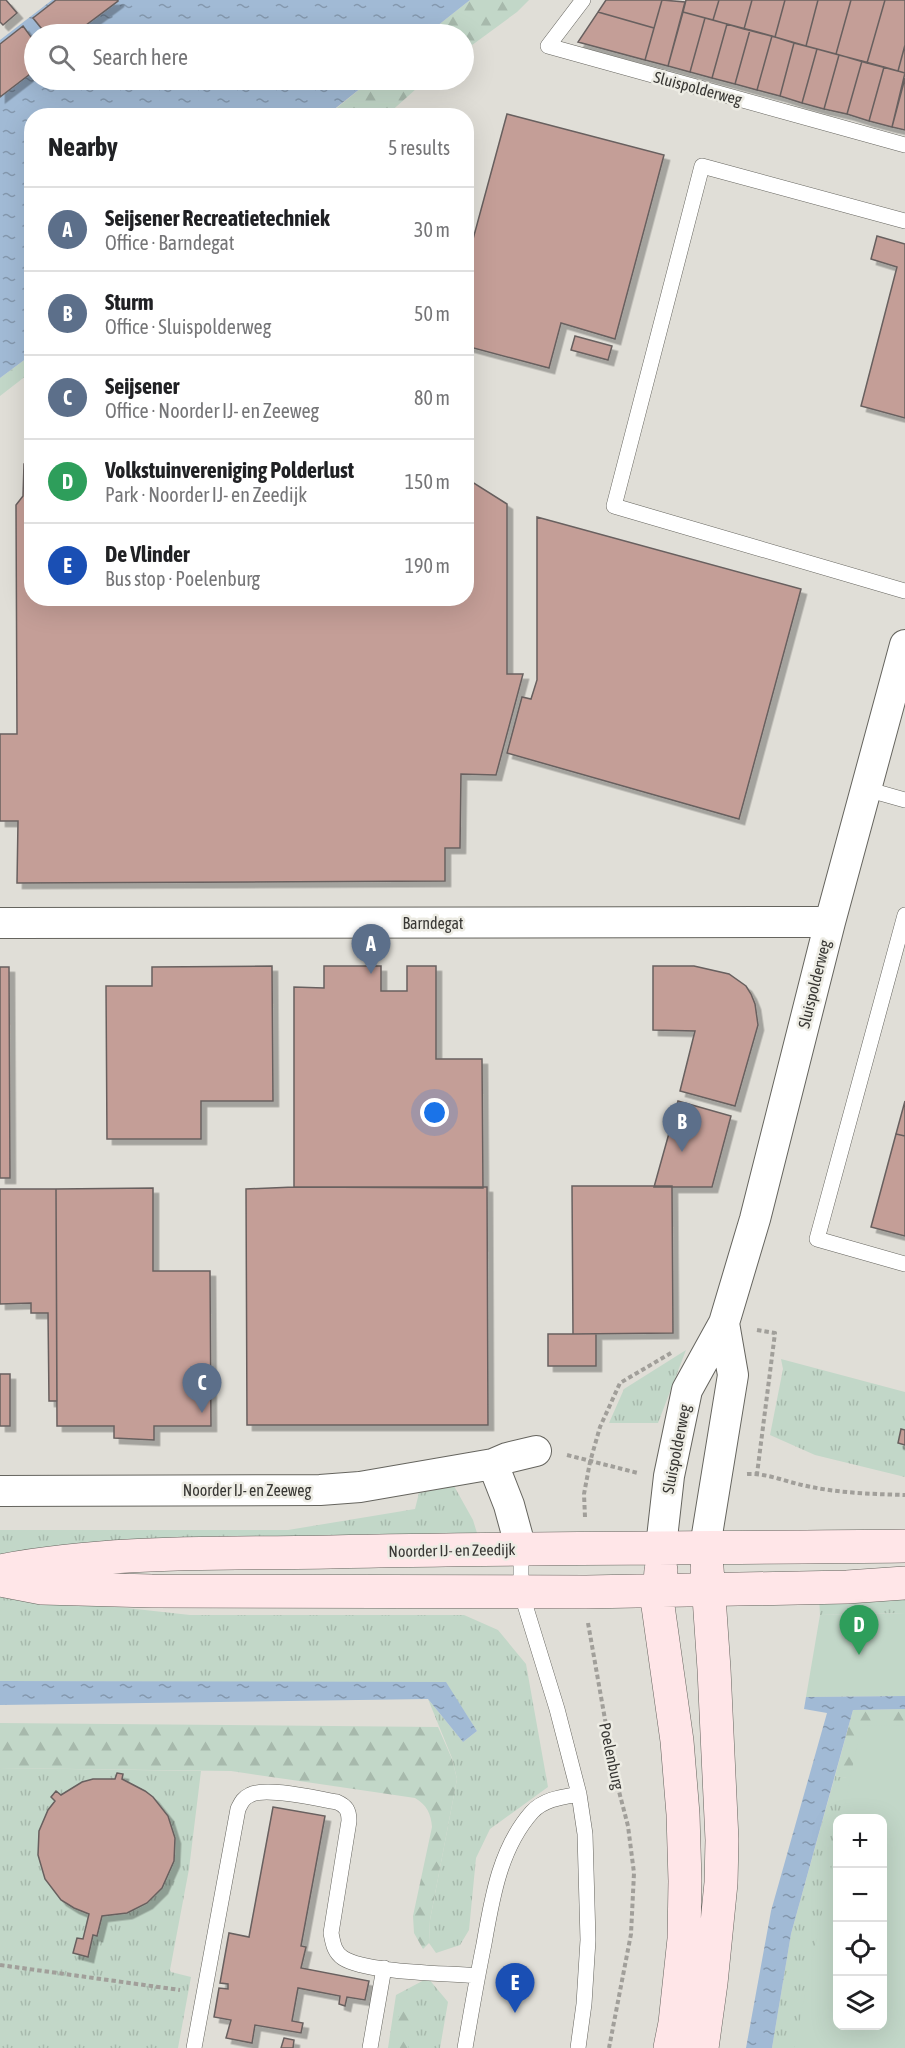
<!DOCTYPE html>
<meta charset="utf-8">
<style>
:root{--surface:#fff;--page:#f2f2f2;--text:#202124;--muted:#757577;--line:#e0e0e0;--accent:#645b27}
body{margin:0;font-family:"Asap Condensed",sans-serif;background:var(--page);color:var(--text)}
.controls{position:absolute;right:18px;bottom:18px;display:grid;overflow:hidden;border-radius:12px;box-shadow:0 6px 24px #0002}
.controls button{width:54px;height:54px;display:grid;place-items:center;padding:0;border:0;border-bottom:2px solid var(--line);background:var(--surface);color:var(--text);font:30px sans-serif}
.you{position:absolute;left:435px;top:1113px;width:21px;height:21px;margin:-15px;border:4px solid #fff;border-radius:50%;background:#1a73e8;box-shadow:0 0 0 9px #1a73e833}
.badge{display:grid;place-items:center;width:39px;height:39px;border-radius:50%;background:var(--accent);color:#fff;font-size:20px;font-weight:700}
.pin{position:absolute;translate:-50% -50px;filter:drop-shadow(0 2px 3px #0008)}
.pin::after{content:'';position:absolute;top:32px;width:21px;height:18px;background:inherit;clip-path:polygon(0 0,100% 0,50% 100%)}
.list{margin:0;padding:0;list-style:none}
h2{display:flex;justify-content:space-between;align-items:center;height:78px;margin:0;padding:0 24px;font-size:26px}
h2 small{font-size:20px;font-weight:400;color:var(--muted)}
.list li{display:grid;grid-template-columns:39px 1fr auto;gap:18px;align-items:center;box-sizing:border-box;height:84px;padding:0 24px;border-top:2px solid var(--line)}
.list b{display:block;font-size:22px;white-space:nowrap}
.list p{margin:0;font-size:20px;white-space:nowrap;color:var(--muted)}
.list em{font-size:20px;font-style:normal;color:var(--muted)}
.icon{flex:none;width:33px;height:33px;fill:none;stroke:currentColor;stroke-width:2;stroke-linecap:round;stroke-linejoin:round}
.map{position:relative;flex:none;width:905px;height:2048px;overflow:hidden}
.search{position:absolute;background:var(--surface);box-shadow:0 6px 24px #0002;left:24px;top:24px;width:450px;height:66px;display:flex;align-items:center;gap:15px;box-sizing:border-box;padding:0 21px;border-radius:33px;color:var(--muted);font-size:22px}
.panel{position:absolute;background:var(--surface);box-shadow:0 6px 24px #0002;left:24px;top:108px;width:450px;height:498px;border-radius:24px}
.map>svg:first-child{display:block}
.grass{fill:url(#grass-tufts)}
.forest{fill:url(#forest-firs)}
.garden{fill:#c2d7c8}
.water{fill:url(#water-ripples)}
.building{fill:#c49e97;stroke:#68605f;stroke-width:1.5;filter:url(#shadow)}
.lines{fill:none;stroke-linecap:round;stroke-linejoin:round}
.lane-casing{stroke:#65645e;stroke-width:16}
.street-casing{stroke:#65645e;stroke-width:32}
.secondary-casing{stroke:#65645e;stroke-width:34}
.path{stroke:#a19f9a;stroke-width:4;stroke-dasharray:4.5 3;stroke-linecap:butt}
.lane{stroke:#fff;stroke-width:15}
.street{stroke:#fff;stroke-width:30}
.secondary{stroke:#ffe6e8;stroke-width:33}
.labels{text-anchor:middle;stroke-width:5;stroke-linejoin:round;paint-order:stroke}
.street-label{font-size:16px;fill:#383734;stroke:#edece4}
</style>
<div class="map">
<svg width="905" height="2048" viewBox="0 0 905 2048">
<defs>
<pattern id="grass-tufts" width="24" height="20" patternUnits="userSpaceOnUse" patternTransform="scale(1.5)"><rect width="24" height="20" fill="#c2d7c8"/><path d="M3 7l-1-3M5 7V3M7 7l1-3M15 17l-1-3M17 17v-4M19 17l1-3" fill="none" stroke="#a7b9ac"/></pattern>
<pattern id="forest-firs" width="22" height="20" patternUnits="userSpaceOnUse" patternTransform="scale(1.5)"><rect width="22" height="20" fill="#c2d7c8"/><path d="M5 1l3.5 6h-7zM16 11l3.5 6h-7z" fill="#a7b9ac"/></pattern>
<pattern id="water-ripples" width="26" height="14" patternUnits="userSpaceOnUse" patternTransform="scale(1.5)"><rect width="26" height="14" fill="#a1bad5"/><path d="M2 4q2-2 4 0t4 0M15 11q2-2 4 0t4 0" fill="none" stroke="#8498ae"/></pattern>
<filter id="shadow"><feDropShadow dx="5.5" dy="5.5" stdDeviation="0" flood-color="#0004"/></filter>
</defs>
<rect width="100%" height="100%" fill="#e0ded7"/>
<path class="grass" d="M 686,1350 L 658,1423 L 609,1423 L 624,1389 Z
M 781,1359 L 905,1392 L 905,1477 L 815,1455 L 770,1435 L 783,1369 Z
M 454,1486 L 473,1520 L 477,1533 L 473,1540 L 0,1558 L 0,1530 L 288,1530 L 415,1509 L 419,1493 Z
M 905,1593 L 905,1613 L 820,1615 L 819,1597 Z
M 0,1594 L 190,1615 L 464,1615 L 498,1630 L 526,1664 L 548,1787 L 490,1829 L 476,1858 L 469,1930 L 460,1945 L 436,1953 L 429,1943 L 430,1920 L 457,1779 L 452,1758 L 428,1699 L 463,1742 L 477,1731 L 446,1683 L 0,1681 Z
M 0,1768 L 201,1771 L 189,1869 L 170,1970 L 171,1972 L 191,1977 L 178,2048 L 0,2048 Z
M 835,1776 L 857,1779 L 850,1818 L 838,1818 L 837,1890 L 810,2048 L 772,2048 L 791,1934 Z
M 428,1978 L 448,2002 L 440,2048 L 388,2048 L 396,1995 Z"/>
<path class="forest" d="M 470,0 L 529,0 L 517,12 L 464,51 L 464,34 L 427,34 Z
M 371,80 L 426,80 L 387,115 L 327,116 Z
M 31,355 L 31,372 L 0,396 L 0,378 Z
M 905,1709 L 905,1788 L 835,1776 L 853,1710 Z
M 0,1723 L 438,1727 L 452,1759 L 457,1779 L 430,1920 L 429,1943 L 423,1949 L 414,1933 L 413,1916 L 432,1827 C 431,1814 427,1805 415,1798 L 231,1771 L 0,1768 Z
M 402,2003 L 413,2005 L 408,2048 L 390,2048 Z"/>
<path class="garden" d="M 905,1613 L 905,1696 L 806,1697 L 820,1615 Z
M 905,1725 L 905,2048 L 794,2048 L 837,1840 L 838,2026 L 882,2026 L 882,1818 L 842,1818 L 861,1726 Z"/>
<path class="water" d="M 52,0 L 470,0 L 427,34 L 34,34 L 34,80 L 371,80 L 327,115 L 32,116 L 31,355 L 0,378 L 0,40 Z
M 0,1681 L 446,1682 L 477,1731 L 463,1742 L 428,1699 L 0,1705 Z
M 905,1696 L 905,1709 L 853,1710 L 791,1934 L 772,2048 L 746,2048 L 771,1911 L 827,1713 L 804,1709 L 806,1697 Z"/>
<path class="building" d="M 0,0 L 6,0 L 17,13 L 3,25 L 0,22 Z
M 56,0 L 118,0 L 118,1 L 74,34 L 46,34 L 33,18 Z
M 606,0 L 662,0 L 654,28 L 598,12 Z
M 662,0 L 685,2 L 668,66 L 645,60 Z
M 686,0 L 719,0 L 713,20 L 683,12 Z
M 719,0 L 752,0 L 744,29 L 713,20 Z
M 752,0 L 785,0 L 775,37 L 744,29 Z
M 785,0 L 818,0 L 806,46 L 775,37 Z
M 818,0 L 851,0 L 836,54 L 806,46 Z
M 851,0 L 885,0 L 867,63 L 836,54 Z
M 885,0 L 905,0 L 905,45 L 898,71 L 867,63 Z
M 598,12 L 654,28 L 645,60 L 578,42 Z
M 683,12 L 705,18 L 690,72 L 668,66 Z
M 705,18 L 727,24 L 712,78 L 690,72 Z
M 727,24 L 750,30 L 735,84 L 712,78 Z
M 23,26 L 34,41 L 34,71 L 0,97 L 0,44 Z
M 750,30 L 772,36 L 757,90 L 735,84 Z
M 772,36 L 794,43 L 780,96 L 757,90 Z
M 794,43 L 817,49 L 802,103 L 780,96 Z
M 905,45 L 905,73 L 898,71 Z
M 817,49 L 839,55 L 824,109 L 802,103 Z
M 839,55 L 862,61 L 847,114 L 824,109 Z
M 862,61 L 884,67 L 869,121 L 847,114 Z
M 884,67 L 905,73 L 892,127 L 869,121 Z
M 905,78 L 905,130 L 892,127 Z
M 507,114 L 664,155 L 615,339 L 561,323 L 549,368 L 466,346 L 466,265 Z
M 877,236 L 905,244 L 905,418 L 861,406 L 897,267 L 871,259 Z
M 575,336 L 612,346 L 608,360 L 571,350 Z
M 24,464 L 32,464 L 32,598 L 466,598 L 466,478 L 507,504 L 507,674 L 523,674 L 496,775 L 461,774 L 460,848 L 445,848 L 445,881 L 17,883 L 18,821 L 0,821 L 0,734 L 17,734 L 16,505 L 23,496 Z
M 537,517 L 801,589 L 739,819 L 507,753 L 522,697 L 531,699 L 537,680 Z
M 272,966 L 273,1101 L 201,1101 L 201,1139 L 107,1139 L 106,986 L 152,986 L 152,967 Z
M 324,966 L 381,966 L 381,991 L 407,991 L 407,966 L 436,966 L 436,1059 L 482,1059 L 483,1188 L 294,1187 L 294,987 L 324,988 Z
M 653,966 L 694,966 L 729,974 L 746,986 L 751,994 L 755,1004 L 758,1025 L 735,1106 L 680,1091 L 695,1031 L 653,1030 Z
M 0,967 L 9,967 L 10,1178 L 0,1178 Z
M 678,1101 L 731,1116 L 712,1187 L 654,1187 Z
M 905,1101 L 905,1136 L 896,1134 Z
M 896,1134 L 905,1136 L 905,1236 L 871,1227 Z
M 572,1186 L 672,1186 L 673,1333 L 573,1334 Z
M 294,1187 L 487,1187 L 488,1425 L 247,1425 L 246,1189 Z
M 153,1188 L 153,1271 L 210,1271 L 211,1426 L 154,1426 L 154,1440 L 114,1438 L 114,1426 L 57,1426 L 56,1189 Z
M 0,1189 L 56,1189 L 57,1401 L 49,1401 L 48,1313 L 31,1313 L 31,1303 L 0,1304 Z
M 548,1334 L 596,1334 L 596,1366 L 548,1366 Z
M 0,1374 L 10,1374 L 10,1426 L 0,1426 Z
M 901,1429 L 905,1430 L 905,1445 L 898,1443 Z
M 117,1773 L 123,1774 L 122,1779 L 145,1791 L 153,1797 L 168,1816 L 175,1838 L 174,1861 L 162,1888 L 147,1903 L 127,1913 L 102,1916 L 97,1936 L 93,1935 L 88,1957 L 73,1953 L 77,1938 L 83,1939 L 89,1914 L 74,1908 L 61,1900 L 45,1879 L 38,1855 L 39,1831 L 48,1810 L 55,1801 L 51,1797 L 56,1791 L 61,1795 L 82,1782 L 93,1779 L 115,1779 Z
M 273,1807 L 325,1816 L 301,1946 L 306,1947 L 301,1968 L 369,1981 L 365,2000 L 347,1997 L 345,2006 L 339,2004 L 340,1996 L 298,1988 L 292,2021 L 303,2023 L 301,2033 L 255,2025 L 252,2043 L 226,2038 L 231,2020 L 214,2017 L 219,1988 L 228,1989 L 228,1984 L 220,1983 L 229,1933 L 249,1937 Z
M 284,2038 L 294,2040 L 293,2048 L 281,2048 Z"/>
<g class="lines">
<defs>
<path id="lane" d="M 583,0 L 548,46 L 905,145
M 905,221 L 702,166 L 614,506 L 905,591
M 866,789 L 905,800
M 905,915 L 817,1239 L 905,1264
M 521,1549 L 521,1592 L 557,1709 L 579,1794 L 585,1834 L 588,1940 L 584,2004 L 578,2048
M 194,2048 L 238,1809 C 241,1803 243,1798 250,1795 C 266,1786 318,1799 337,1802 C 346,1806 349,1810 349,1821 L 331,1933 C 333,1943 334,1952 343,1958 C 366,1973 447,1973 477,1976
M 370,2048 L 384,1968
M 465,2048 C 471,2013 477,1978 484,1944 C 492,1898 500,1848 532,1812 C 544,1799 562,1797 579,1794"/>
<path id="street" d="M 0,923 L 830,922
M 493,1464 L 509,1505 L 521,1549
M 0,1491 L 320,1490 L 360,1487 L 493,1464 L 507,1458 L 536,1451
M 661,1547 L 669,1476 L 687,1390 L 724,1323 L 755,1219 L 830,922 L 905,645
M 705,1547 L 733,1375 L 724,1323"/>
<path id="secondary" d="M 661,1570 L 658,1606 L 677,1741 L 683,1814 L 685,1881 L 684,1939 L 675,2023 L 670,2048
M 0,1571 C 109,1550 221,1554 331,1552 C 523,1548 714,1548 905,1546
M 0,1580 L 42,1588 L 152,1591 L 586,1592 L 847,1587 L 905,1583
M 702,2048 L 711,1983 L 721,1883 L 722,1840 L 714,1669 L 707,1568"/>
</defs>
<use href="#lane" class="lane-casing"/>
<use href="#street" class="street-casing"/>
<use href="#secondary" class="secondary-casing"/>
<path class="path" d="M 757,1330 L 775,1333 L 757,1474
M 567,1455 L 638,1473
M 747,1474 C 766,1473 784,1481 802,1485 C 836,1493 871,1494 905,1495
M 585,1517 L 584,1494 L 590,1462 L 600,1427 L 620,1383 L 671,1353
M 588,1623 L 615,1776 L 628,1826 L 634,1873 L 631,1934 L 609,2048
M 0,1965 L 180,1990"/>
<use href="#lane" class="lane"/>
<use href="#street" class="street"/>
<use href="#secondary" class="secondary"/>
</g>
<g class="labels">
<g class="street-label">
<text transform="translate(698 88) rotate(15)" y="6">Sluispolderweg</text>
<text x="433" y="929">Barndegat</text>
<text transform="translate(814 984) rotate(-76)" y="6">Sluispolderweg</text>
<text transform="translate(676 1449) rotate(-79)" y="6">Sluispolderweg</text>
<text x="247" y="1496">Noorder IJ- en Zeeweg</text>
<text transform="translate(452 1550) rotate(-1)" y="6">Noorder IJ- en Zeedijk</text>
<text transform="translate(612 1756) rotate(78)" y="6">Poelenburg</text>
</g>
</g>
</svg>
<div class="controls">
<button>+</button>
<button>−</button>
<button><svg class="icon" aria-label="locate" viewBox="0 0 24 24"><circle cx="12" cy="12" r="6"/><path d="M12 2v4M12 18v4M2 12h4M18 12h4"/></svg></button>
<button><svg class="icon" aria-label="layers" viewBox="0 0 24 24"><path d="M12 4l9 5-9 5-9-5zM3 14l9 5 9-5"/></svg></button>
</div>
<div class="you"></div>
<div class="pin badge" style="left:371px;top:974px;background:#5c6f8a">A</div>
<div class="pin badge" style="left:682px;top:1152px;background:#5c6f8a">B</div>
<div class="pin badge" style="left:202px;top:1413px;background:#5c6f8a">C</div>
<div class="pin badge" style="left:859px;top:1655px;background:#2e9e5b">D</div>
<div class="pin badge" style="left:515px;top:2013px;background:#1a4fb4">E</div>
<div class="search"><svg class="icon" aria-label="search" viewBox="0 0 24 24"><circle cx="10" cy="10" r="6"/><path d="M15 15l6 6"/></svg>Search here</div>
<section class="panel">
<h2>Nearby<small>5 results</small></h2>
<ul class="list">
<li><span class="badge" style="background:#5c6f8a">A</span><div><b>Seijsener Recreatietechniek</b><p>Office · Barndegat</p></div><em>30 m</em></li>
<li><span class="badge" style="background:#5c6f8a">B</span><div><b>Sturm</b><p>Office · Sluispolderweg</p></div><em>50 m</em></li>
<li><span class="badge" style="background:#5c6f8a">C</span><div><b>Seijsener</b><p>Office · Noorder IJ- en Zeeweg</p></div><em>80 m</em></li>
<li><span class="badge" style="background:#2e9e5b">D</span><div><b>Volkstuinvereniging Polderlust</b><p>Park · Noorder IJ- en Zeedijk</p></div><em>150 m</em></li>
<li><span class="badge" style="background:#1a4fb4">E</span><div><b>De Vlinder</b><p>Bus stop · Poelenburg</p></div><em>190 m</em></li>
</ul>
</section>
</div>
